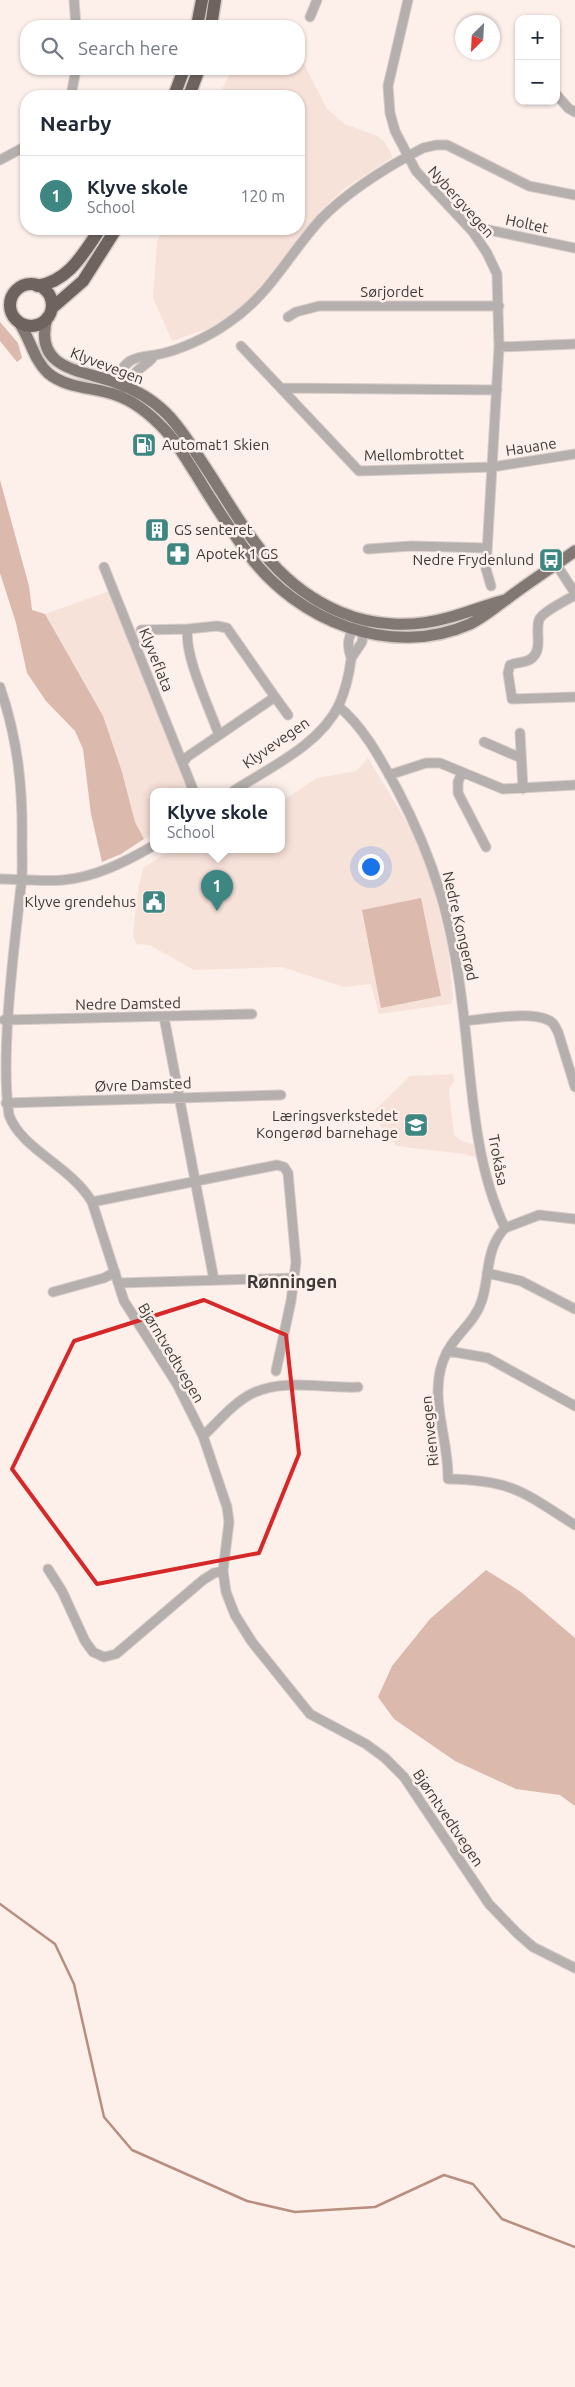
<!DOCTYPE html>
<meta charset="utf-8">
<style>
:root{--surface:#fff;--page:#f2f2f3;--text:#1f2937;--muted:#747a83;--line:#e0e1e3;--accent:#3e8682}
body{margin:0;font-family:Ubuntu,sans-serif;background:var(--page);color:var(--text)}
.controls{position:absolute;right:15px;top:15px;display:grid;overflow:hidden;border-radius:10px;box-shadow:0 1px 4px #0004}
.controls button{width:45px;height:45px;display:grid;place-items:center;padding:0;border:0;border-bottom:1px solid var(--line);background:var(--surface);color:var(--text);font:25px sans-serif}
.compass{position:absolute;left:455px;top:15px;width:45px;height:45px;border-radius:50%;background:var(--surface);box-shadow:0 1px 4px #0004;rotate:204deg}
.you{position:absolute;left:370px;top:866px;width:18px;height:18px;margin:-12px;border:4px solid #fff;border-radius:50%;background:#1a73e8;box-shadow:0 0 0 8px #1a73e833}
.badge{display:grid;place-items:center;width:32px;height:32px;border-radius:50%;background:var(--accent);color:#fff;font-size:16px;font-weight:700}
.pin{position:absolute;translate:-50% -41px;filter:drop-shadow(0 1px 2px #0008)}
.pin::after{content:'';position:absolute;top:26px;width:18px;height:15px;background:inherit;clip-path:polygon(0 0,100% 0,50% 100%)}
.popup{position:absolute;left:150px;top:788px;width:135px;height:65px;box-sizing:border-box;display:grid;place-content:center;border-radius:10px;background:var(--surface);filter:drop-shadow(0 1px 4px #0005);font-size:16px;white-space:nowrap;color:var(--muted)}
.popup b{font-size:19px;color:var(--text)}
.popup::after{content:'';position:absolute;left:50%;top:100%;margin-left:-10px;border:10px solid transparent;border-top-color:var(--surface)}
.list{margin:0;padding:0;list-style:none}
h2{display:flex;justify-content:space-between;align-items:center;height:65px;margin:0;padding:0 20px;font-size:21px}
h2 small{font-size:16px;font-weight:400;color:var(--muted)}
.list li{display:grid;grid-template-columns:32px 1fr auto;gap:15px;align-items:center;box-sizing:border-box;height:80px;padding:0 20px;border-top:1px solid var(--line)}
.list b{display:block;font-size:19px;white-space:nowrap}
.list p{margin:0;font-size:16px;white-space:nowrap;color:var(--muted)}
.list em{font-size:16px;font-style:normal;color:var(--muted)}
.icon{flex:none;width:28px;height:28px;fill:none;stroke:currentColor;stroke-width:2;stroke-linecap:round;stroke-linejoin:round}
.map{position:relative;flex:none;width:575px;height:2387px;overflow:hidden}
.search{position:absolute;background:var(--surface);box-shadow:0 1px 4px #0004;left:20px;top:20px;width:285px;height:55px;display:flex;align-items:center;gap:12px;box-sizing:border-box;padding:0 18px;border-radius:20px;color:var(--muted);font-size:19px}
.panel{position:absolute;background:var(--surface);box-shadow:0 1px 4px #0004;left:20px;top:90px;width:285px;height:145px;border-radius:20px}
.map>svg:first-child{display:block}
.built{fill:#f7e2da}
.green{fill:#dbb9ac}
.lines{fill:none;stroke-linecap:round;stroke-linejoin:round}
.stream{stroke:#b88f7f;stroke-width:2.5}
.minor-casing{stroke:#d7cbc6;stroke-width:11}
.major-casing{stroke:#d7cbc6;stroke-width:14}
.highway-casing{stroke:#d7cbc6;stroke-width:15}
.minor{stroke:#b5afad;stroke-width:9}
.major{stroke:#817773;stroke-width:11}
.highway{stroke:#6e635f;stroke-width:12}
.marked{fill:none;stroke:#d62828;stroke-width:4;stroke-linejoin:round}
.labels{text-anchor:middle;stroke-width:5;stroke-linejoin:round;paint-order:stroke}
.street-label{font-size:15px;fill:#3e3937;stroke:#fdefea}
.poi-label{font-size:15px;fill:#3e3937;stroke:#fdefea;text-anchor:start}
.quarter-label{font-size:18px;font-weight:bold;fill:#3e3937;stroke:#fdefea}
</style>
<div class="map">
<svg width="575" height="2387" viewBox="0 0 575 2387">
<rect width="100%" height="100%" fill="#fdefea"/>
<path class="built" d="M 299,54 L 327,109 L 345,124 L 377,136 L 384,141 L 393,157 L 344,189 L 329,203 L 260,290 L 233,314 L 207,329 L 172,341 L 153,298 L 157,242 L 163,229 L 299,229 L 299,96 L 219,96 L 232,69 L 299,69 Z
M 115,589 L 191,792 L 153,792 L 153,834 L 144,839 L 135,822 L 122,772 L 45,614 Z
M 368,758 L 411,829 L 427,862 L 448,947 L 453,997 L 451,1004 L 379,1014 L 371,984 L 344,987 L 282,967 L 194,970 L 150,945 L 137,944 L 133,937 L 137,895 L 143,868 L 171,850 L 281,850 L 281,802 L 317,778 L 356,771 Z
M 453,1074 L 454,1082 L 450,1087 L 449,1092 L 454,1135 L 462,1141 L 475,1145 L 477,1158 L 464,1154 L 397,1146 L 371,1114 L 410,1076 Z"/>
<path class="green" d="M 0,322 L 18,343 L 22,358 L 17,362 L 0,341 Z
M 0,480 L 29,586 L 32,610 L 45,614 L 103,716 L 122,772 L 135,822 L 144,839 L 121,854 L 102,862 L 91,814 L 83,749 L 75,731 L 46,701 L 27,673 L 16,623 L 0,573 Z
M 421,898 L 441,996 L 381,1008 L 362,910 Z
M 486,1570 L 521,1592 L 575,1638 L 575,1806 L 560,1795 L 516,1789 L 455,1761 L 394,1719 L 378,1697 L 392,1666 L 430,1619 Z"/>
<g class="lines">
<path class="stream" d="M 0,1904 L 55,1944 L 74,1984 L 104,2117 L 132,2150 L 247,2201 L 295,2212 L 375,2207 L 444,2175 L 473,2184 L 502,2219 L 575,2247"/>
<defs>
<path id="minor" d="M 74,0 L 76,26
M 408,0 L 388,86 L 390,113 L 395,131 L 416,171 L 473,232 L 487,253 L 497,274 L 499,347 L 486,569 L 491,586
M 310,17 L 317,0
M 556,94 L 568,108 L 575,112
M 71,96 L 76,69
M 0,160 L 26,146
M 473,232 L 484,229 L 575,248
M 288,317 L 296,312 L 319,306 L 499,306
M 241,346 L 359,471 L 492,467 L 575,454
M 499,347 L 575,344
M 116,387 C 115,377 123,366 130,361 C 139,356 146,356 155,355 C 179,351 208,337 228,323 C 270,295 288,255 321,219 C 349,190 387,167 423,148 L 436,145 L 447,145 L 529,186 L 575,195
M 282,388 L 497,390
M 116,395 C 127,387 129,380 137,371 C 144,365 150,362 155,355
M 368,549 L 411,546 L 487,548
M 556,564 L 575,593
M 104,567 L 194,792
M 575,595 C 567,600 542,612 539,620 C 535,632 543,649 532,658 C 527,663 517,662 510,665 L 508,673 L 512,699 L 575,697
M 141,630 L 188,629
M 352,657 L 362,642 L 364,627
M 0,687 C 18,740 23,788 22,844 C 22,858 23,872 21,886 C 14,949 0,1055 9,1115 C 21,1149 71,1166 92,1202 L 124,1301 L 177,1384 L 203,1436 L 227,1507 L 229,1522 L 223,1571 L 226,1592 L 235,1615 L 252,1642 L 310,1714 L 366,1744 L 385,1758 L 404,1777 L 489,1904 L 517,1933 L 533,1947 L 575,1968
M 275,697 L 288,715
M 338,706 C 364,727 381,760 397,789 C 435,861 452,921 462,1002 C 472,1077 472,1159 505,1228 L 539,1215 L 575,1219
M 520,733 L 523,789
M 484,742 L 521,758
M 183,763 L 187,757 L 275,697 L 227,628 L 217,626 L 188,629 C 183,654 210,709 219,735
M 462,772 L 458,782 L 458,793 L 486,847
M 389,775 L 426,763 L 440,763 L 503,789 L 575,785
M 232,792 C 268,768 319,746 339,705 C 345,691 349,675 351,660 C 352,656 349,654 349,649 C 347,640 351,631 357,625
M 0,879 C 21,879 42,882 63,880 C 96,877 125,862 153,846
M 164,1017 L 214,1280
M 4,1020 L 252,1014
M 465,1021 C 486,1019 530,1011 548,1020 C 554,1022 555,1027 558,1032 L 575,1087
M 6,1103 L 281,1095
M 92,1202 L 277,1165 L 284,1167 L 288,1173 L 296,1262 L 291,1301 L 276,1371
M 505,1228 C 485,1249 490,1275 482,1300 C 475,1324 451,1337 443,1361 C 429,1400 449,1439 448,1479 C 512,1480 523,1492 575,1525
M 487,1273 L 521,1281 L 575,1309
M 118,1283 L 295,1278
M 53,1292 L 104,1278 L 115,1272
M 448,1351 L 488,1358 L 575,1406
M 203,1436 C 218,1422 234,1402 253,1393 C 286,1378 323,1389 358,1387
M 48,1569 L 62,1591 L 85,1641 L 93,1652 L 104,1657 L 116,1654 L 203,1580 L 214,1573 L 223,1571"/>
<path id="major" d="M 47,318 C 33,369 80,370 115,382 C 134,389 152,399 166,413 C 181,428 191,445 202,462 C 242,522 269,582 340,612 C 373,626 412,628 447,618 C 467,613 485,605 505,600
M 18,321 C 30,337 33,359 48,373 C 67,389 94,387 116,395 C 134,401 151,415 165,430 C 177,442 185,458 195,473 C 212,501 230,529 249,555 C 298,621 391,659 470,624 C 484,617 494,608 507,599 C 529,582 553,567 575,551"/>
<path id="highway" d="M 197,26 L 202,0
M 211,26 L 215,0
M 174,96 L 184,69
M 189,96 L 199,69
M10 305a21 21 0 1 1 42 0a21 21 0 1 1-42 0Z
M 37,286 C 69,281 83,254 100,229
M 52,308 L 83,281 L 116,229"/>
</defs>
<use href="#minor" class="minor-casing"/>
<use href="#major" class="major-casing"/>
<use href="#highway" class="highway-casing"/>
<use href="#minor" class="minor"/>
<use href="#major" class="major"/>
<use href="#highway" class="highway"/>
</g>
<path class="marked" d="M 204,1300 L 286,1335 L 299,1454 L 259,1553 L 97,1584 L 12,1469 L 74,1341 Z"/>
<defs>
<symbol id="fuel-square" viewBox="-11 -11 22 22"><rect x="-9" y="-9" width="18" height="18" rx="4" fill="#3e8682" stroke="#fdefea"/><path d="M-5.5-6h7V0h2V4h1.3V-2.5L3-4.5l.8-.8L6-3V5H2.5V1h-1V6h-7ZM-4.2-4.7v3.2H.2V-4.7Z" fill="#fff"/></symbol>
<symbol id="building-square" viewBox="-11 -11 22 22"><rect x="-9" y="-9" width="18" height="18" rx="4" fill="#3e8682" stroke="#fdefea"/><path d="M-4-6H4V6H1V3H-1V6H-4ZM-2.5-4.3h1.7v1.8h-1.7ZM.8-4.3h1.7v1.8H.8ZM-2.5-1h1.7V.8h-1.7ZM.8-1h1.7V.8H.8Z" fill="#fff"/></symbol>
<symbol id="pharmacy-square" viewBox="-11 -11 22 22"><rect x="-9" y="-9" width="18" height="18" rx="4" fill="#3e8682" stroke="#fdefea"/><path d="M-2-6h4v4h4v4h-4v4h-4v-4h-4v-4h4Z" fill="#fff"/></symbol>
<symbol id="bus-square" viewBox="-11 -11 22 22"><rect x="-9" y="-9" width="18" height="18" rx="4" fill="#3e8682" stroke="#fdefea"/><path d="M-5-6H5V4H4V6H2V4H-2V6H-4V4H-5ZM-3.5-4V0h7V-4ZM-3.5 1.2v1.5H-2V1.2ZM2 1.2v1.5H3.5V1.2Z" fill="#fff"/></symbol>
<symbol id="civic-square" viewBox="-11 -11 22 22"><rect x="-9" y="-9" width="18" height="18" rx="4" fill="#3e8682" stroke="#fdefea"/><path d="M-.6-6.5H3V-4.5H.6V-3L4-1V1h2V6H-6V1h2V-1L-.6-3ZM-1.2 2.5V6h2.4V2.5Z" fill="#fff"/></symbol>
<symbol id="school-square" viewBox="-11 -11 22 22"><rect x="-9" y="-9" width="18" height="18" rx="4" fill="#3e8682" stroke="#fdefea"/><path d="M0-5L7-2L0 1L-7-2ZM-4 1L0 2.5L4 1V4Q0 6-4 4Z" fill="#fff"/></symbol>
</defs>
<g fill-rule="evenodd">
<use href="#fuel-square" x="130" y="431" width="28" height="28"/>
<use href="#building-square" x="143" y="516" width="28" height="28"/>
<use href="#pharmacy-square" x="164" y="540" width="28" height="28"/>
<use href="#bus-square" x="537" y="546" width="28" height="28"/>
<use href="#civic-square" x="140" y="888" width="28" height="28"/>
<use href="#school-square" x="402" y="1111" width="28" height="28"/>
</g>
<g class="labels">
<g class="street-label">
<text transform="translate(461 202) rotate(48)" y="5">Nybergvegen</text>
<text transform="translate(527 224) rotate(12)" y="5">Holtet</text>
<text x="392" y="297">Sørjordet</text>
<text transform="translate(107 366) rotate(21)" y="5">Klyvevegen</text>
<text transform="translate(531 447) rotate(-9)" y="5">Hauane</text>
<text transform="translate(414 455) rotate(-1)" y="5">Mellombrottet</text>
<text transform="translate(156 660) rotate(68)" y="5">Klyveflata</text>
<text transform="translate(276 743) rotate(-35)" y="5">Klyvevegen</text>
<text transform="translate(460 926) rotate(77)" y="5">Nedre Kongerød</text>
<text transform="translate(128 1004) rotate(-1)" y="5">Nedre Damsted</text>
<text transform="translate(143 1085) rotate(-2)" y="5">Øvre Damsted</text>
<text transform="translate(498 1160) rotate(79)" y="5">Trokåsa</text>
<text transform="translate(171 1353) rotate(59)" y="5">Bjørntvedtvegen</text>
<text transform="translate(430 1431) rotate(-96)" y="5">Rienvegen</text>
<text transform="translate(448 1818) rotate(56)" y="5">Bjørntvedtvegen</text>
</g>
<g class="poi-label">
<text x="162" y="450">Automat1 Skien</text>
<text x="174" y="535">GS senteret</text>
<text x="196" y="559">Apotek 1 GS</text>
<text x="534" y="565" text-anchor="end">Nedre Frydenlund</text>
<text x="136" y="907" text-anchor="end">Klyve grendehus</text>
<text x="398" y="1121" text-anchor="end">Læringsverkstedet<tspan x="398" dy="17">Kongerød barnehage</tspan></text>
</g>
<g class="quarter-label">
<text x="292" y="1288">Rønningen</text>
</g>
</g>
</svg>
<div class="controls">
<button>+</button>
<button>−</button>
</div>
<svg class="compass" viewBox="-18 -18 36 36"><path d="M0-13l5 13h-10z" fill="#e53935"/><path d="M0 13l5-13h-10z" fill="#747a83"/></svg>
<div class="you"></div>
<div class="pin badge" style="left:217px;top:911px">1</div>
<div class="popup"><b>Klyve skole</b>School</div>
<div class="search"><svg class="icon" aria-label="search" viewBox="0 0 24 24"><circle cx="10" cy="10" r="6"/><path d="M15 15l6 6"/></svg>Search here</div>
<section class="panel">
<h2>Nearby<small></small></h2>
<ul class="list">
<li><span class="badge">1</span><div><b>Klyve skole</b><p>School</p></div><em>120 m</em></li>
</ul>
</section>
</div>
